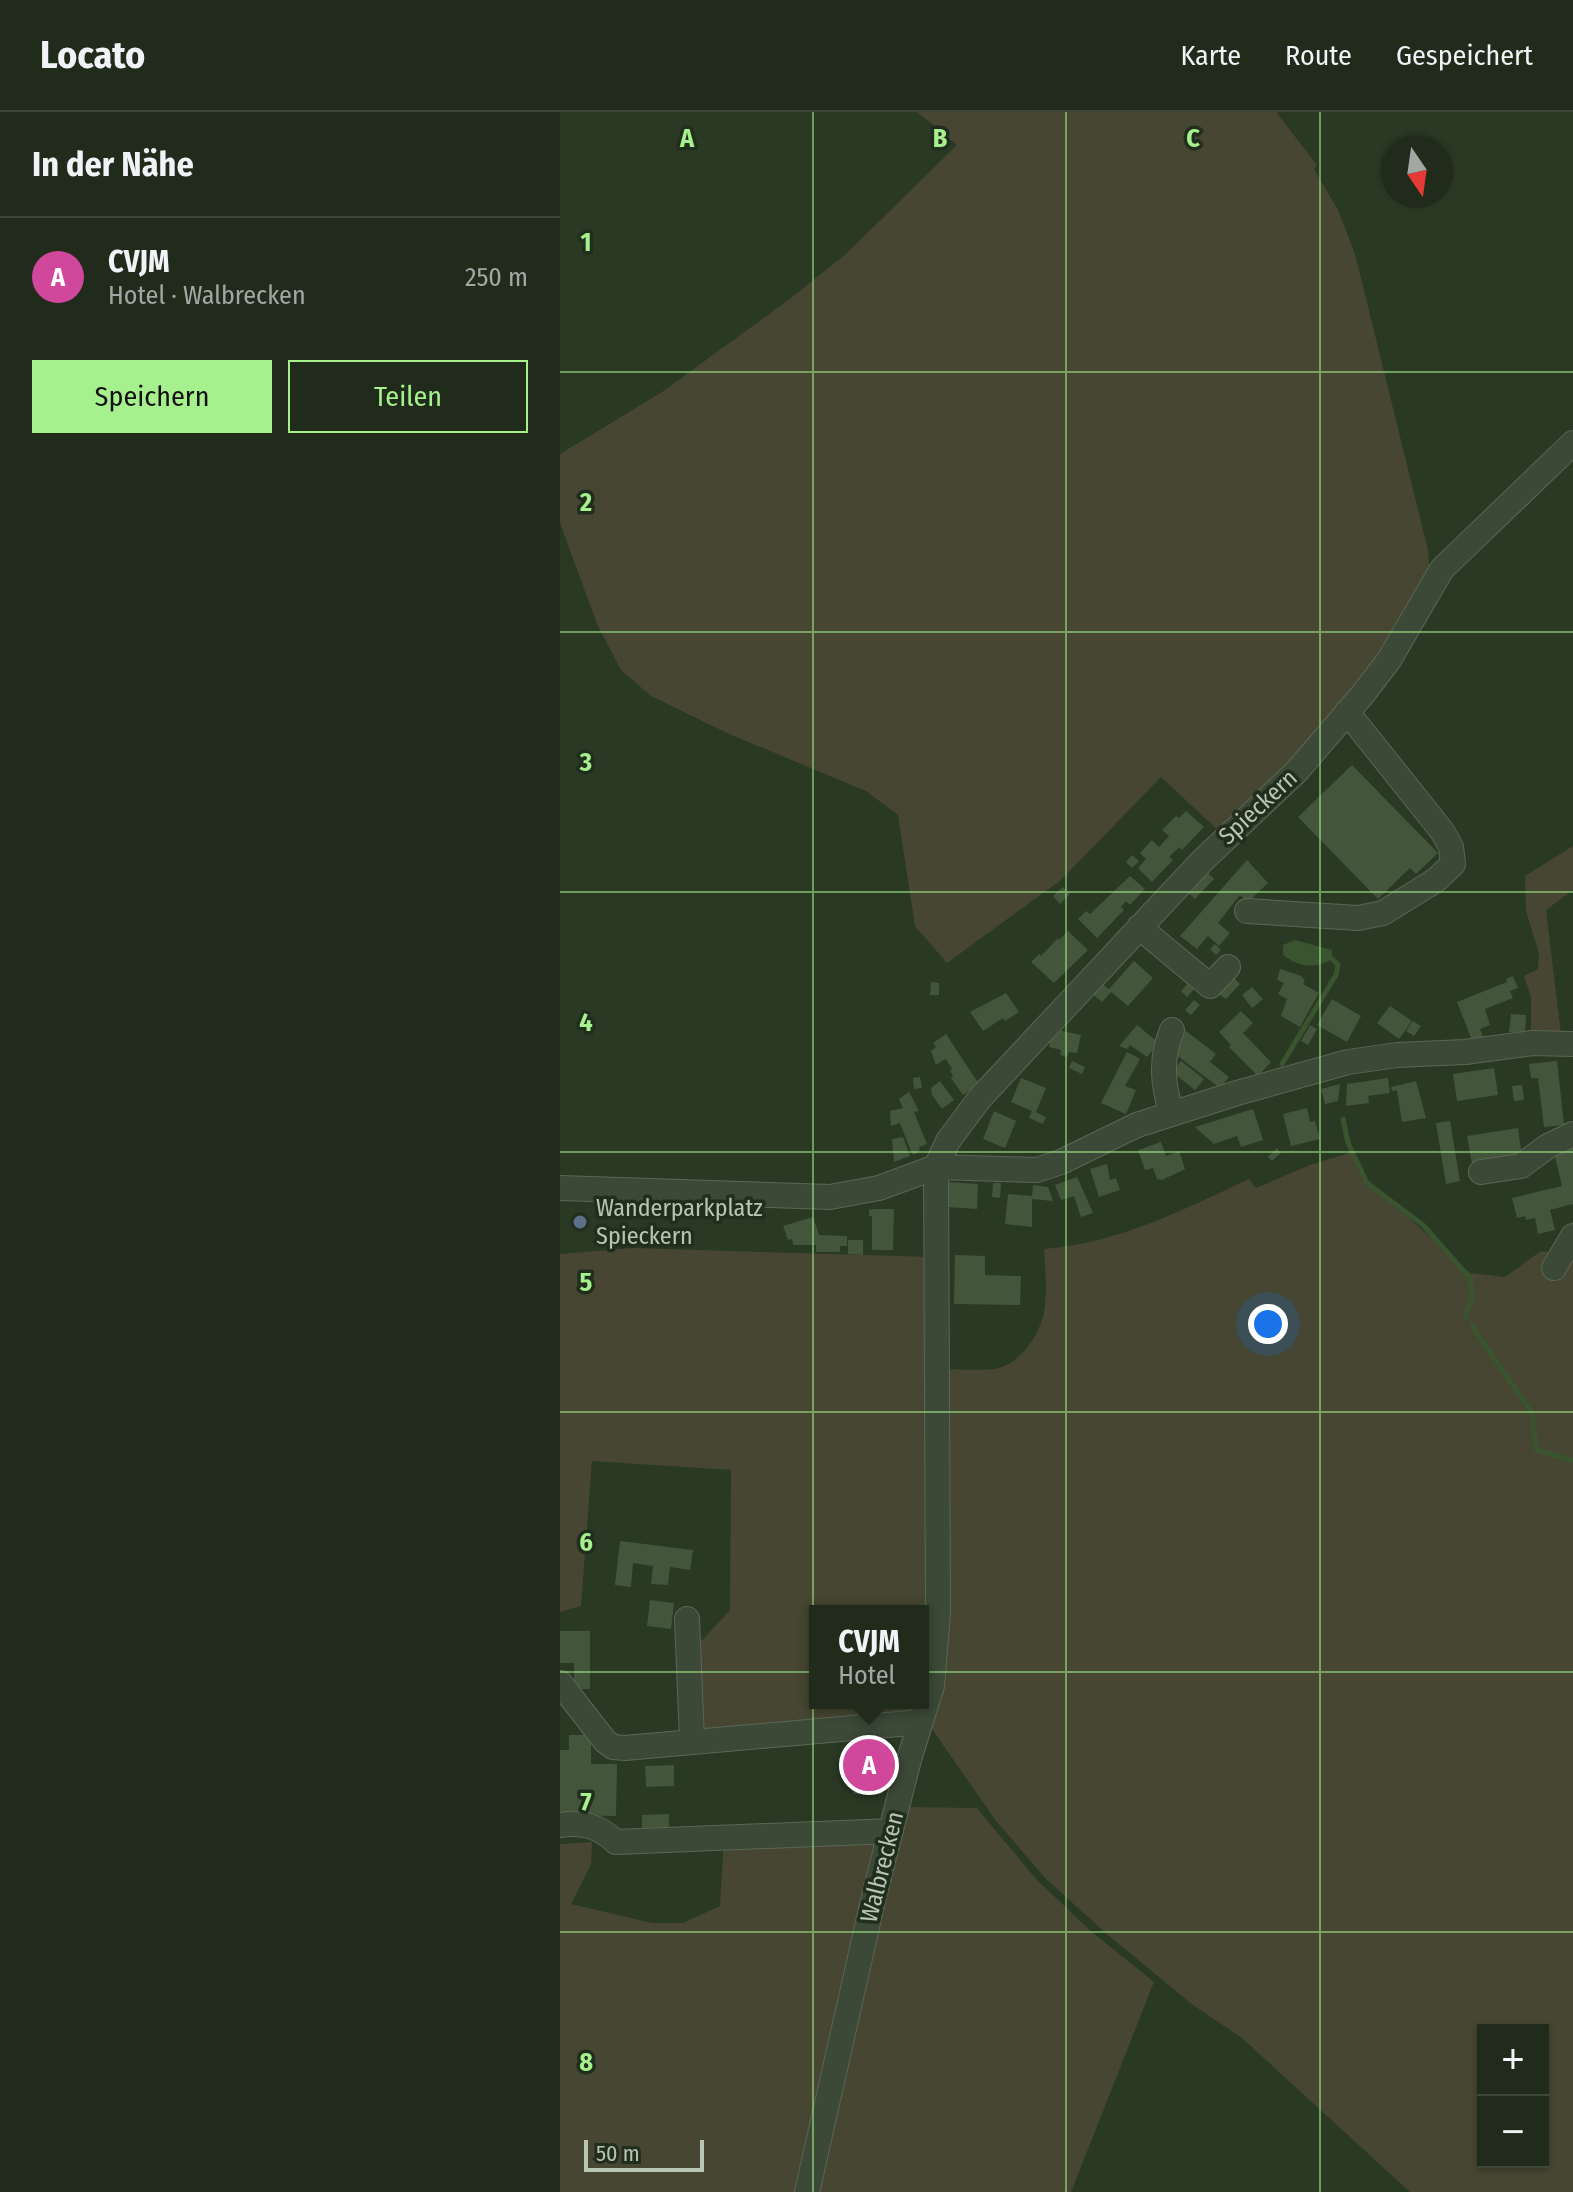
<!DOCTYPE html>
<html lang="de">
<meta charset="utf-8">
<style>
:root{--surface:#202b1b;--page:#2d3728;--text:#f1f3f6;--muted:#a2a7a3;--line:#3d473a;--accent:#a6f08d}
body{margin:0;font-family:"Fira Sans Condensed",sans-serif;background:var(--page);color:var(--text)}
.controls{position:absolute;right:24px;bottom:24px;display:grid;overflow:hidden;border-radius:0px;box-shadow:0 2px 6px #0004}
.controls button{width:72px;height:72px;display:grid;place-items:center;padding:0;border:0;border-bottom:2px solid var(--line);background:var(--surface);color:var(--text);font:40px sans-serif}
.compass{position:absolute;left:821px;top:24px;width:72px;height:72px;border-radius:50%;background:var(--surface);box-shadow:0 2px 6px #0004;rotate:167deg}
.scale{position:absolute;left:24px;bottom:20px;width:120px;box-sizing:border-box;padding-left:8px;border:4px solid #b7c5b2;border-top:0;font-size:22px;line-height:28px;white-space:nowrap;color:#b7c5b2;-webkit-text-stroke:6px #222e1d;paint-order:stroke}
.you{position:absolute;left:708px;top:1212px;width:28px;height:28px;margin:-20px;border:6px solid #fff;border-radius:50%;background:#1a73e8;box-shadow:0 0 0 12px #1a73e833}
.badge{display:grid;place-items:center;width:52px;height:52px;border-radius:50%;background:var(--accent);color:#fff;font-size:26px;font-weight:700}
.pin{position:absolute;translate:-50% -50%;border:4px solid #fff;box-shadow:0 2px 8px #0006}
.popup{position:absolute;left:249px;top:1493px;width:120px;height:104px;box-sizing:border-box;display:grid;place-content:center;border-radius:0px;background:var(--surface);filter:drop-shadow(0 2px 6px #0005);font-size:26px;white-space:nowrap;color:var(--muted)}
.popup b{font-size:30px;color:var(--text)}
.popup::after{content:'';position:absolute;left:50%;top:100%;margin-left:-16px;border:16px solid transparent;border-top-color:var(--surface)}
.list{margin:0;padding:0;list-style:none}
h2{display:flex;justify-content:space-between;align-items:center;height:104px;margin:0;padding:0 32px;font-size:34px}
h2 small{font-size:26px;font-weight:400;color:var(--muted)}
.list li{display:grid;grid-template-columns:52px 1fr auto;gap:24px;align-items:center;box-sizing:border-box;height:120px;padding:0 32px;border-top:2px solid var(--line)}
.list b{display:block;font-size:30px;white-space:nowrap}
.list p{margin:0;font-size:26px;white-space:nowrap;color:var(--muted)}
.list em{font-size:26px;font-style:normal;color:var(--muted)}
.actions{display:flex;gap:16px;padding:24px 32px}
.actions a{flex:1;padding:18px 0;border:2px solid var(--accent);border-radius:0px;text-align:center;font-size:28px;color:var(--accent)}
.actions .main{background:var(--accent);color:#111}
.map{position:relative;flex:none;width:1013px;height:2080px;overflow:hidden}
header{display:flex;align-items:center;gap:48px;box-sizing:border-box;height:112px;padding:0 40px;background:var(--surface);border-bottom:2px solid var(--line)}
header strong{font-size:38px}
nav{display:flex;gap:44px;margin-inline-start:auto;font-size:28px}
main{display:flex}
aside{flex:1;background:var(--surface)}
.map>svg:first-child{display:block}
.green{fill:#464632;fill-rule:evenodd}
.water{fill:#3a5430}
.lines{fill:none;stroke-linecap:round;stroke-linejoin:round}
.stream{stroke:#3a5430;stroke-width:5}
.building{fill:#43553b}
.minor-casing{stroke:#5a6755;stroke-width:26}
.minor{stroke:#3c4937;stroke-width:24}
.grid{fill:none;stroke:#a6f08d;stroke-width:2;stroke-opacity:0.55}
.service-dot{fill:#5c6f8a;stroke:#222e1d;stroke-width:3}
.labels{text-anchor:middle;stroke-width:7;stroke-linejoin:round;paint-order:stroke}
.street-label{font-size:24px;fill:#b7c5b2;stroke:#222e1d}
.poi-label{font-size:24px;fill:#b7c5b2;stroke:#222e1d;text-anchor:start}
.grid-label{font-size:26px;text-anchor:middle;font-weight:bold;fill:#a6f08d;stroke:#222e1d;stroke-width:7;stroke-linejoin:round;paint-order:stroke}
</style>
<header>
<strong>Locato</strong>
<nav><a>Karte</a><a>Route</a><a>Gespeichert</a></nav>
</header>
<main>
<aside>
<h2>In der Nähe<small></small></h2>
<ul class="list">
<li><span class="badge" style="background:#d1479c">A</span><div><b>CVJM</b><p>Hotel · Walbrecken</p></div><em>250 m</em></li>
</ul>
<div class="actions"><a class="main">Speichern</a><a>Teilen</a></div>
</aside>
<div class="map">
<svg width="1013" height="2080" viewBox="0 0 1013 2080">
<rect width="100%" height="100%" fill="#2a3924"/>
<path class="green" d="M 357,0 L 716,0 L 757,53 L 754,57 L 778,98 L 795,142 L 868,438 L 870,461 L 841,519 L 736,648 L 661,721 L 601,665 L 501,768 L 387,851 L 355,814 L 338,703 L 306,679 L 167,621 L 91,584 L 61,558 L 37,512 L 0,411 L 0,342 L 102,280 L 231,186 L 287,141 L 397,33 Z
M 1013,734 L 1013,778 L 986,798 L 1001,922 L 971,925 L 971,885 L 964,864 L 978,857 L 979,841 L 966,799 L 965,764 Z
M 793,1040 L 807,1068 L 910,1161 L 945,1165 L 981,1139 L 1013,1143 L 1013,2080 L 850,2080 L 682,1926 L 633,1893 L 548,1823 L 485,1766 L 436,1709 L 372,1617 L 361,1610 L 132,1629 L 135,1536 L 170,1498 L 171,1358 L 32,1349 L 21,1494 L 0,1500 L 0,1142 L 72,1136 L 371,1145 L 371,1256 C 391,1257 413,1259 434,1257 C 460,1254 483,1219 485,1193 C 487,1175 485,1155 484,1137 C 559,1131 622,1098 689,1067 L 696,1076 L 750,1053 ZM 255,1499 L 363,1499 L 363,1591 L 255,1591 ZM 923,1918 L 983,1918 L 983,2050 L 923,2050 Z
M 344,1695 L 417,1696 L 477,1768 L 532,1820 L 594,1870 L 511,2080 L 0,2080 L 0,1732 L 32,1730 L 31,1753 L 11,1792 L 92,1811 L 123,1811 L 160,1794 L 164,1725 L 330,1719 Z"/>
<path class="water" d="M 735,828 L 772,838 L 772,847 C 756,858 737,854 723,843 L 723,833 Z"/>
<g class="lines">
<path class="stream" d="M 722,952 L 776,863 L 778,853 L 772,847
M 783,1007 L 788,1031 L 807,1071 L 863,1113 L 910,1166 L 912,1186 L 905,1206
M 912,1214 L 972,1301 L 976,1338 L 1013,1348"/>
</g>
<path class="building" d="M 792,653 L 878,741 L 856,762 L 850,756 L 818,787 L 738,705 Z
M 626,699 L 644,715 L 622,738 L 619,735 L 609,745 L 613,748 L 592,770 L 578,756 L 586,747 L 580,741 L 592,728 L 599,735 L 609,724 L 602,718 L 616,704 L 619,706 Z
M 572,743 L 579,749 L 572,756 L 566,750 Z
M 687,748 L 708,771 L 688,790 L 680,783 L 658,811 L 670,821 L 659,834 L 648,824 L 637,837 L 620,824 Z
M 645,758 L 654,767 L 635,787 L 625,778 Z
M 570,764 L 585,777 L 570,793 L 566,789 L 561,795 L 564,798 L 537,826 L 518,807 L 526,799 L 530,802 Z
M 503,775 L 510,782 L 500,792 L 493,784 Z
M 508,819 L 528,838 L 494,871 L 471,850 L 479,842 L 481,844 L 498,826 L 499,828 Z
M 655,832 L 661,838 L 656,843 L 650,837 Z
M 574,849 L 593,866 L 568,894 L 551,880 L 542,890 L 531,881 L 540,870 L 549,877 Z
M 720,857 L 741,864 L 745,869 L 743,872 L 759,881 L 740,915 L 721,904 L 727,887 L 718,882 L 724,871 L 717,868 Z
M 670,862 L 680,872 L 666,887 L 654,879 Z
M 953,864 L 958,876 L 950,879 L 953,886 L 925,897 L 930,913 L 920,917 L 924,927 L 913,931 L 897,890 L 947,870 L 946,867 Z
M 371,870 L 379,871 L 379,883 L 370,883 Z
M 629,870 L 635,876 L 627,885 L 621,879 Z
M 692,875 L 703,887 L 692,896 L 682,883 Z
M 446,881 L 459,900 L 445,909 L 443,906 L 423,919 L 410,900 Z
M 772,887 L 801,904 L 787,930 L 757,913 Z
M 634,888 L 640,893 L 631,903 L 625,898 Z
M 830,894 L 852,909 L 839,927 L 817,911 Z
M 681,899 L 693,911 L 683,921 L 711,950 L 698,964 L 669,935 L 671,933 L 659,920 Z
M 951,902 L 966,903 L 965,921 L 949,920 Z
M 853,909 L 861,914 L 854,924 L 846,919 Z
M 577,913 L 599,931 L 587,945 L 570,933 L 567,937 L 559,934 Z
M 750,913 L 757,917 L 748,933 L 741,929 Z
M 493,917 L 521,923 L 517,941 L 509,940 L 507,945 L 500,943 L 501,938 L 489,935 Z
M 626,919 L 656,942 L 650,950 L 669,965 L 660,976 L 611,939 Z
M 386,922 L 419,972 L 403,983 L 391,966 L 393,964 L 390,959 L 392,957 L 387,949 L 385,947 L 376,953 L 371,939 L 376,935 L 373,931 Z
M 567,940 L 580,947 L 565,974 L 576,978 L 566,1002 L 541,991 Z
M 512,949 L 525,955 L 522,962 L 509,956 Z
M 621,949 L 644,967 L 635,978 L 612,960 Z
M 997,949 L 1004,1013 L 984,1015 L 978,966 L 971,966 L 969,952 Z
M 934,956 L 938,983 L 897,989 L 893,962 Z
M 360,965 L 362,976 L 354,977 L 353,966 Z
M 461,966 L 486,976 L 476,1000 L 486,1005 L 483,1012 L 469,1006 L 472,999 L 451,990 Z
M 828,966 L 830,981 L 808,984 L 809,991 L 786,994 L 787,972 Z
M 380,969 L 394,988 L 382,997 L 372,983 L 371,976 Z
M 856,969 L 866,1006 L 842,1010 L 837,978 L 832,979 L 831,975 Z
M 780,972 L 778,989 L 765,992 L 761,977 Z
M 962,973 L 964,988 L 954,989 L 952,974 Z
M 349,980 L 359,999 L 354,1000 L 367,1032 L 359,1035 L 360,1038 L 356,1042 L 352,1042 L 340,1011 L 331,1014 L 330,999 L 343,996 L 339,987 Z
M 747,996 L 750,1010 L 755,1009 L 760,1027 L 731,1034 L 723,1002 Z
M 693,997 L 703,1028 L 681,1035 L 677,1024 L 654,1032 L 635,1015 Z
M 434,999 L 456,1009 L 445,1036 L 423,1027 Z
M 890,1009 L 900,1069 L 886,1072 L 876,1011 Z
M 958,1016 L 962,1045 L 912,1052 L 907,1024 Z
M 343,1025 L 350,1044 L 334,1050 L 332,1027 Z
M 601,1030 L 606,1044 L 619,1039 L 625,1057 L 602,1068 L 597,1067 L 593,1056 L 585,1058 L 578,1038 Z
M 717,1036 L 721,1041 L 712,1049 L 708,1045 Z
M 1013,1036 L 1013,1092 L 990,1098 L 995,1118 L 978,1122 L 975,1106 L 966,1108 L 965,1104 L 957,1106 L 952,1086 L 1002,1074 L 994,1041 Z
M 547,1052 L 550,1068 L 556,1066 L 560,1078 L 539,1085 L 530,1057 Z
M 517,1065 L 533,1101 L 521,1105 L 514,1084 L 501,1088 L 495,1073 Z
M 389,1070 L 418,1072 L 417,1097 L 387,1095 Z
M 433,1071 L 441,1071 L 440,1086 L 432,1085 Z
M 473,1073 L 488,1075 L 493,1089 L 472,1087 L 472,1115 L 445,1112 L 448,1082 L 472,1084 Z
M 313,1097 L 334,1097 L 333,1138 L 312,1138 L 312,1104 L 309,1104 L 309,1098 Z
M 253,1105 L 259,1123 L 287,1124 L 287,1134 L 280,1134 L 280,1140 L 256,1140 L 256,1133 L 233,1133 L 232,1127 L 228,1128 L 223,1114 Z
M 288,1128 L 303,1128 L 303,1143 L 288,1142 Z
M 395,1143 L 425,1144 L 425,1163 L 461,1164 L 460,1193 L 394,1192 Z
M 60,1429 L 133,1438 L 130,1458 L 110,1455 L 108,1473 L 91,1472 L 93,1454 L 73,1451 L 71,1475 L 55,1473 Z
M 90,1488 L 114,1491 L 111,1517 L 87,1514 Z
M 0,1519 L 30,1519 L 30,1577 L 14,1577 L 14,1551 L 0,1551 Z
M 9,1623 L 31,1623 L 31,1652 L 57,1652 L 56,1704 L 0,1703 L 0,1638 L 9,1638 Z
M 294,1623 L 325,1624 L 323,1682 L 293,1682 Z
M 114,1653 L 114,1674 L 86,1675 L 85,1654 Z
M 109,1702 L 109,1715 L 82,1716 L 82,1703 Z"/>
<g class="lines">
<defs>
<path id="minor" d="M 687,799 L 798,806 L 823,801 L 876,768 L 893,752 L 891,735 L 882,719 L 787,600
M 579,815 L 650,874 L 668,855
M 611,1001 C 603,972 600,947 612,918
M 921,1060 L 961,1054 L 988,1034 L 1013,1022
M 0,1076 L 270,1085 L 319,1076 L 376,1055 L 477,1058 L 501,1050 L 577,1013 L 677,981 L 788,950 L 837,943 L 905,940 L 973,931 L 1013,932
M 994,1156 L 1013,1124
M 127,1507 L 132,1629
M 0,1571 L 45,1629 L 53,1635 L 65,1636 L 361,1610
M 0,1713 C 23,1710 39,1714 56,1730 L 331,1719
M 247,2080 L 314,1784 L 350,1644 L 372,1574 L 378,1501 L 376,1055 L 388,1029 L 420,986 L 642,749 L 737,659 L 803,582 L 829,548 L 882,457 L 1013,331"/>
</defs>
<use href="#minor" class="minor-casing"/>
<use href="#minor" class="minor"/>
</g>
<path class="grid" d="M 253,0 L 253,2080M 506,0 L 506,2080M 760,0 L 760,2080M 0,260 L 1013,260M 0,520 L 1013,520M 0,780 L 1013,780M 0,1040 L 1013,1040M 0,1300 L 1013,1300M 0,1560 L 1013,1560M 0,1820 L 1013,1820"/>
<circle class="service-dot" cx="20" cy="1110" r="8"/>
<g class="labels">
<g class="street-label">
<text transform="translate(698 695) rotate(-43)" y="8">Spieckern</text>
<text transform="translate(322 1755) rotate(-76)" y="8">Walbrecken</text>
</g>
<g class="poi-label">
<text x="36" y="1104">Wanderparkplatz<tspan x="36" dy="28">Spieckern</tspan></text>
</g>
</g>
<g class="grid-label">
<text x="127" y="35">A</text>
<text x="380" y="35">B</text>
<text x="633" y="35">C</text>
<text x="26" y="139">1</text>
<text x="26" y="399">2</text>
<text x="26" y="659">3</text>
<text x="26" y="919">4</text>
<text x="26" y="1179">5</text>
<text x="26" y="1439">6</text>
<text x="26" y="1699">7</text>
<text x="26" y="1959">8</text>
</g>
</svg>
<div class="controls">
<button>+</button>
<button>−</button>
</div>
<svg class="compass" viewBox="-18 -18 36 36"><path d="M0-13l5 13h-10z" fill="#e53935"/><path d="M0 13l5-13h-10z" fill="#a2a7a3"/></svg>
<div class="scale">50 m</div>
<div class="you"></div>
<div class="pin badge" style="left:309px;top:1653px;background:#d1479c">A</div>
<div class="popup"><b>CVJM</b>Hotel</div>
</div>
</main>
